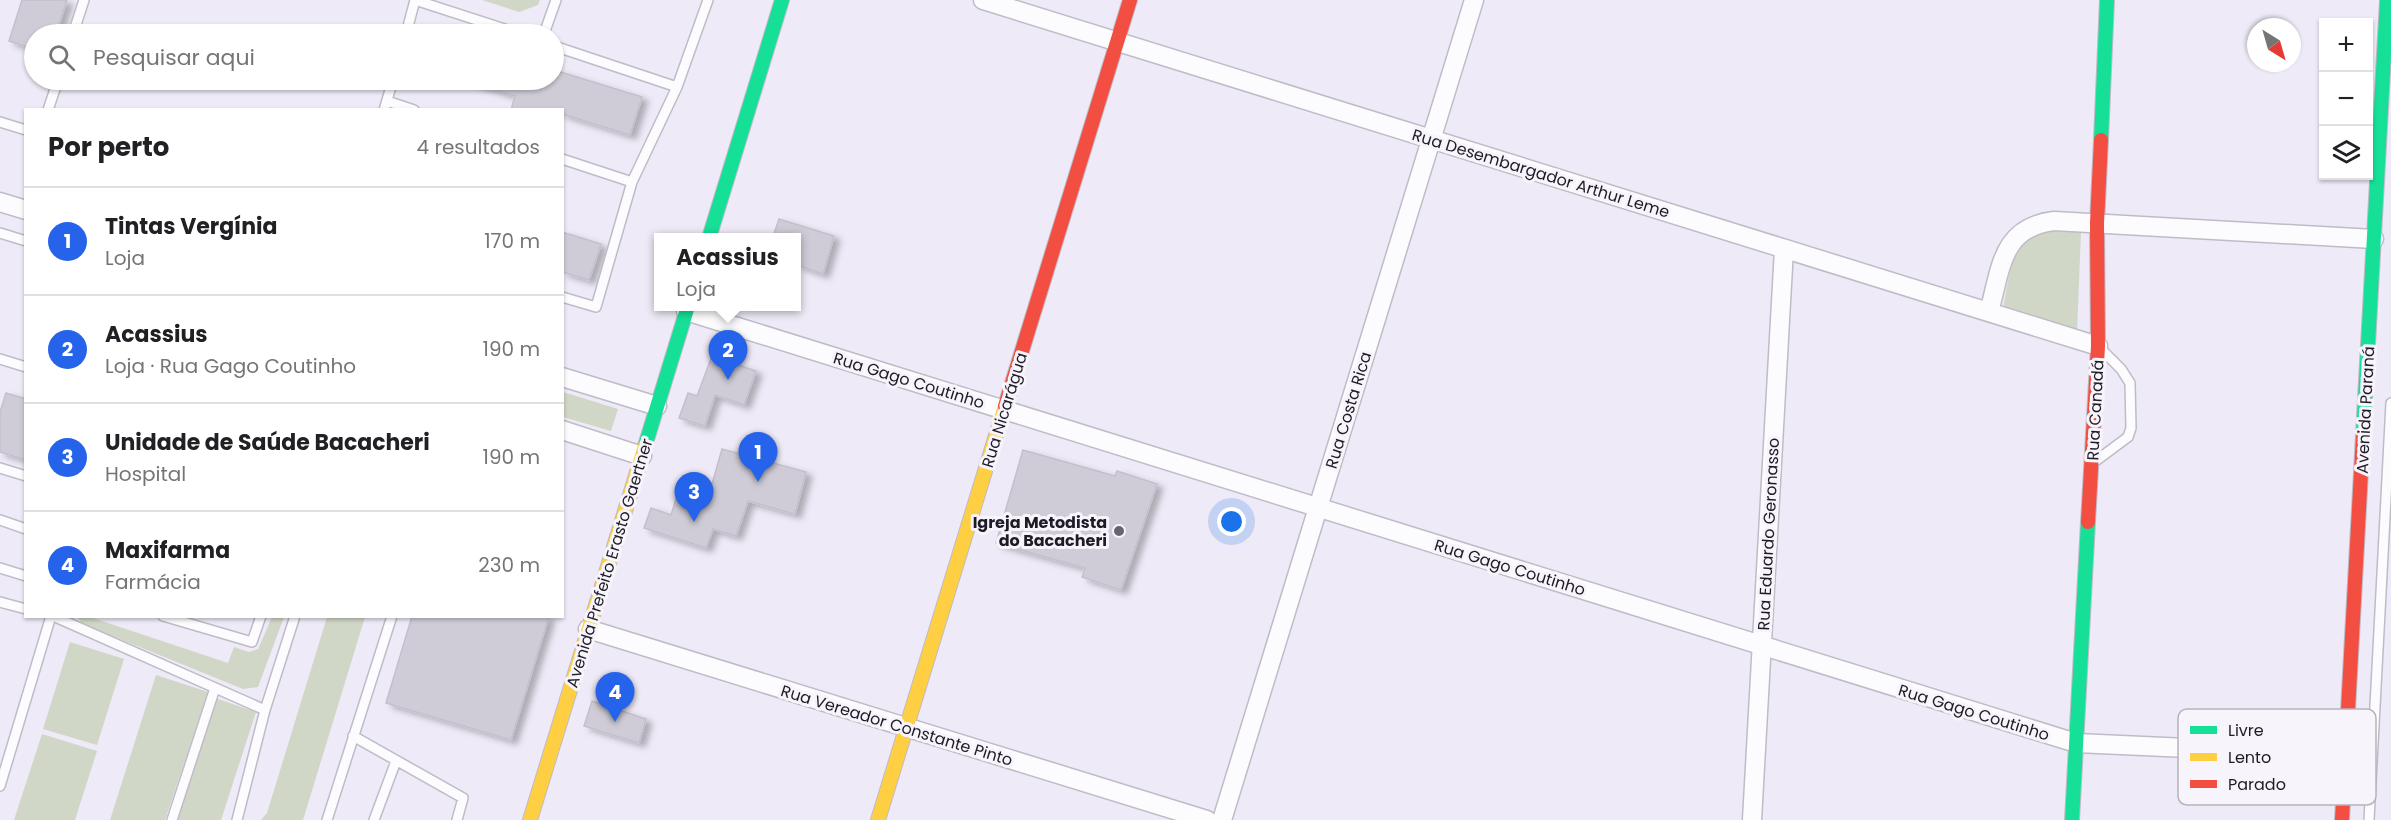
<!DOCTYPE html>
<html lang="pt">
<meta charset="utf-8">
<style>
:root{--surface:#fff;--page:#f6f6f6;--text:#202124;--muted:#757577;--line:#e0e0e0;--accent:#2563eb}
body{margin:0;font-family:Poppins,sans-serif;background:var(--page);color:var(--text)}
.controls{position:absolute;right:18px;top:18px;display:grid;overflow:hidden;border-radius:0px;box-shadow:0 2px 4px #0004}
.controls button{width:54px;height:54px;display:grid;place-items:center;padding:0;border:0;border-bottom:2px solid var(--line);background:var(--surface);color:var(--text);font:30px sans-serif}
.compass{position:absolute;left:2247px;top:18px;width:54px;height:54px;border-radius:50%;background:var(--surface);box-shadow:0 2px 4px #0004;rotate:143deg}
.you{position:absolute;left:1232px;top:522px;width:21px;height:21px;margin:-15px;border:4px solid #fff;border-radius:50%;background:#1a73e8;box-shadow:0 0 0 9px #1a73e833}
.badge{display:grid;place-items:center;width:39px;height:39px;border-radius:50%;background:var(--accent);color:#fff;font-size:20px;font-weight:700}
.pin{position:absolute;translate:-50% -50px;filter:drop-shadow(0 2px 3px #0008)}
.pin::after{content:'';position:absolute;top:32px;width:21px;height:18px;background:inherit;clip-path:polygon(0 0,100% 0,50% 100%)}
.popup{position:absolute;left:654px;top:233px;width:147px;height:78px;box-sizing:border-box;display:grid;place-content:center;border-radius:0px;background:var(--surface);filter:drop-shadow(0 2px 4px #0005);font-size:20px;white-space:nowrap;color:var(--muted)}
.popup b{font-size:22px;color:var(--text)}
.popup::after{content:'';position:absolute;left:50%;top:100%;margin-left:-12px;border:12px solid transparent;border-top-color:var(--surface)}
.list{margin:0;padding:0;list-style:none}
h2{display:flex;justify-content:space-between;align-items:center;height:78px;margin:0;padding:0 24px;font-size:26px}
h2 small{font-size:20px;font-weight:400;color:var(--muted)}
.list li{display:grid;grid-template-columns:39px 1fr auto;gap:18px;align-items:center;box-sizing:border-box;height:108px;padding:0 24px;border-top:2px solid var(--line)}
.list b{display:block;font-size:22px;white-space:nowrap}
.list p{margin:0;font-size:20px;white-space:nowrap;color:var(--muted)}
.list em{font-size:20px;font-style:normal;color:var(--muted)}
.icon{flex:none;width:33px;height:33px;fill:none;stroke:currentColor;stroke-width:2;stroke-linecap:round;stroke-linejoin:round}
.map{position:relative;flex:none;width:2391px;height:820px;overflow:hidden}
.search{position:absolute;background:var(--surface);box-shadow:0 2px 4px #0004;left:24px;top:24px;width:540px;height:66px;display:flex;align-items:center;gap:15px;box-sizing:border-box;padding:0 21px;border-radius:33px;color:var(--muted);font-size:22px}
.panel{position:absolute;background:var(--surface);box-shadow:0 2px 4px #0004;left:24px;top:108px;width:540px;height:510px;border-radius:0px}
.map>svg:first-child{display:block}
.green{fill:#d0d7c7}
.building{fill:#d0ccd7;stroke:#c4c0cb;stroke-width:1.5;filter:url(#shadow)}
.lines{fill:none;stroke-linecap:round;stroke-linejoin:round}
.lane-casing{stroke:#bfbbc7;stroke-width:12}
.street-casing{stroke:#bfbbc7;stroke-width:21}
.fast-casing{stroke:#bfbbc7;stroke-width:16}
.slow-casing{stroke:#bfbbc7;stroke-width:16}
.jam-casing{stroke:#bfbbc7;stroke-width:16}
.lane{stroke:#fcfcfe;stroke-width:9}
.street{stroke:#fcfcfe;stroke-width:18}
.fast{stroke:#16e098;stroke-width:14}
.slow{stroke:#ffcf43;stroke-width:14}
.jam{stroke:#f24e42;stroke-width:14}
.poi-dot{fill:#67636f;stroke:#f7f5fb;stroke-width:2}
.labels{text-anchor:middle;stroke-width:6;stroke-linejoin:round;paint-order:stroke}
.street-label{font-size:16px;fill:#1f1b26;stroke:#f7f5fb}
.poi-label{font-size:16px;font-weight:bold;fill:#1f1b26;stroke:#f7f5fb;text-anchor:end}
.key{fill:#f7f5fb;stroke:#b6b4bb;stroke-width:1.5}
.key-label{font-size:16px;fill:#1f1b26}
</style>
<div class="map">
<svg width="2391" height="820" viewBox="0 0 2391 820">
<defs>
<filter id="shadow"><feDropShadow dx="6" dy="4" stdDeviation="3" flood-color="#0004"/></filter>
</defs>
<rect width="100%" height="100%" fill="#eeeaf7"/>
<path class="green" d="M 482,0 L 540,0 L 538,5 L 519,12 Z
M 2047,230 L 2081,232 L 2077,333 L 2003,309 C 2009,275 2010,243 2047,230 Z
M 563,392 L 618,409 L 611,431 L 563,417 Z
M 77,617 L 90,617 L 228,663 L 234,647 L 249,652 L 258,649 L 272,617 L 284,617 L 258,687 L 243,689 L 83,624 Z
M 327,617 L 365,617 L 303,820 L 261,820 L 267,813 Z
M 70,642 L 124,659 L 97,745 L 43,729 Z
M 156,675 L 208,692 L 165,820 L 110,820 Z
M 215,698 L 256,712 L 221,820 L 175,820 Z
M 42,734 L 97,751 L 75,820 L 14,820 Z"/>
<path class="building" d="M 22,0 L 67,0 L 56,34 L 34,34 L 34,49 L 9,41 Z
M 554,70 L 642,97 L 630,135 L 562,114 L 562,110 L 511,110 L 515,96 L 473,83 L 474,80 L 554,80 Z
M 779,219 L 834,236 L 823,274 L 797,265 L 797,237 L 773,237 Z
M 562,232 L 601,244 L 589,280 L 562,272 Z
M 712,356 L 756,371 L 744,405 L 715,395 L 705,426 L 679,418 L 688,393 L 697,396 Z
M 6,393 L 26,399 L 26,460 L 0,452 L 0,412 Z
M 722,449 L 806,472 L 795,514 L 748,501 L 736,536 L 713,529 L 706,548 L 644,528 L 651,508 L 671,515 L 681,483 L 710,491 Z
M 1023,450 L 1115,476 L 1117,471 L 1157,484 L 1121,590 L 1082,577 L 1085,568 L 996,543 Z
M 412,616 L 549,616 L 511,740 L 386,703 Z
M 592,701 L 646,719 L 639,743 L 584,726 Z"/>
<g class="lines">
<defs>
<path id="lane" d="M 415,0 L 520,34
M 73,34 L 84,0
M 406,34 L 415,0
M 544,34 L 556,0
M 554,46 L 677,87
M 387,101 L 414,110
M 48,110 L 58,80
M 384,110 L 393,80
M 0,122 L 26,130
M 562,159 L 632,182
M 0,233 L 26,241
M 562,297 L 596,307 L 632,182 L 677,87 L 708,0
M 0,359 L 26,367
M 2097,460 L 2128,437 L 2131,428 L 2130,383 L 2121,369 L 2102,350
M 0,468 L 26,476
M 0,520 L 26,529
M 0,568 L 26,576
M 0,602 L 26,609
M 53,616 L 265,710
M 163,616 L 252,642 L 261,616
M 353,736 L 463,798 L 457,820
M 0,786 L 51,616
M 172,820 L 215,688
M 237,820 L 265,710 L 295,616
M 327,820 L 392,616
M 374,820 L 396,761
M 2369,820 L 2391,403"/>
<path id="street" d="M 983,0 L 2098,346
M 0,202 L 26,210
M 686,311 L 2076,743 L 2346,755
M 1989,312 C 2001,269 2001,227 2054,221 L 2374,239
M 562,377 L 657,406
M 562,430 L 642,456
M 588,629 L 1207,820
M 1222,820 L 1474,0
M 1752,820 L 1784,249"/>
<path id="fast" d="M 2101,140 L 2107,0
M 709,238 L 782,0
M 2363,435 L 2387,0
M 645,446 L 688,306
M 2072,820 L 2088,522"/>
<path id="slow" d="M 530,820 L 645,446
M 878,820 L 1005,406"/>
<path id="jam" d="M 1005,406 L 1130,0
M 2088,522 L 2098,346 L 2097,223 L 2101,140
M 2342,820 L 2363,435"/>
</defs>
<use href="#lane" class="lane-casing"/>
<use href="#street" class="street-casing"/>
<use href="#fast" class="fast-casing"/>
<use href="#slow" class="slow-casing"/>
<use href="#jam" class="jam-casing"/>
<use href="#lane" class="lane"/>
<use href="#street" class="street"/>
<use href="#fast" class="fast"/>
<use href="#slow" class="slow"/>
<use href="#jam" class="jam"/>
</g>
<circle class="poi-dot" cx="1119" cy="531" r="6"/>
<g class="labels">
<g class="street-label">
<text transform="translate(1541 173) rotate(17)" y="6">Rua Desembargador Arthur Leme</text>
<text transform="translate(909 380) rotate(17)" y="6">Rua Gago Coutinho</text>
<text transform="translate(1004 410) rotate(-73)" y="6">Rua Nicarágua</text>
<text transform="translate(1348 410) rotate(-73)" y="6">Rua Costa Rica</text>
<text transform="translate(2095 410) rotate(-87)" y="6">Rua Canadá</text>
<text transform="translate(2365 410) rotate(-87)" y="6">Avenida Paraná</text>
<text transform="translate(1768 534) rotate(-87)" y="6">Rua Eduardo Geronasso</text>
<text transform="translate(609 563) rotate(-73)" y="6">Avenida Prefeito Erasto Gaertner</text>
<text transform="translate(1510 567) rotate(17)" y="6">Rua Gago Coutinho</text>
<text transform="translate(1974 712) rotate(17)" y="6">Rua Gago Coutinho</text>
<text transform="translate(897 725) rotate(17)" y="6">Rua Vereador Constante Pinto</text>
</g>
<g class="poi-label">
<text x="1107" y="528">Igreja Metodista<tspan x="1107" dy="18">do Bacacheri</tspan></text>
</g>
</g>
<rect x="2178" y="709" width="198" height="96" rx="9" class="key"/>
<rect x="2190" y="726" width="27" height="8" fill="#16e098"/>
<rect x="2190" y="753" width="27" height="8" fill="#ffcf43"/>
<rect x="2190" y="780" width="27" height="8" fill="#f24e42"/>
<g class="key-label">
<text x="2228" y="736">Livre</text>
<text x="2228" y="763">Lento</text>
<text x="2228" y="790">Parado</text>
</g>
</svg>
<div class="controls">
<button>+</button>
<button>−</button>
<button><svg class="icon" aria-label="layers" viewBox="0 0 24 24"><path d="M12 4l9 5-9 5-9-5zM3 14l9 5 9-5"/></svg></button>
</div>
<svg class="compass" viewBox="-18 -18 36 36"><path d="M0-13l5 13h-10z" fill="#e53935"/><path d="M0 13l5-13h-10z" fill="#757577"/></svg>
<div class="you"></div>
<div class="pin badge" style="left:758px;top:482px">1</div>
<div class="pin badge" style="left:728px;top:380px">2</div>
<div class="popup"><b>Acassius</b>Loja</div>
<div class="pin badge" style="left:694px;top:522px">3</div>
<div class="pin badge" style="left:615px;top:722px">4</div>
<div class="search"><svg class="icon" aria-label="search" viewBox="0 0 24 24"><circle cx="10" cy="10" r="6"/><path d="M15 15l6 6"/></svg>Pesquisar aqui</div>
<section class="panel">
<h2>Por perto<small>4 resultados</small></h2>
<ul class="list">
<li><span class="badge">1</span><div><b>Tintas Vergínia</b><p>Loja</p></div><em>170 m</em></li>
<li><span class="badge">2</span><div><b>Acassius</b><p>Loja · Rua Gago Coutinho</p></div><em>190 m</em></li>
<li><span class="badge">3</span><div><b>Unidade de Saúde Bacacheri</b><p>Hospital</p></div><em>190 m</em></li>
<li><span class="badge">4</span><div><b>Maxifarma</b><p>Farmácia</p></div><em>230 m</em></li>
</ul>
</section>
</div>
